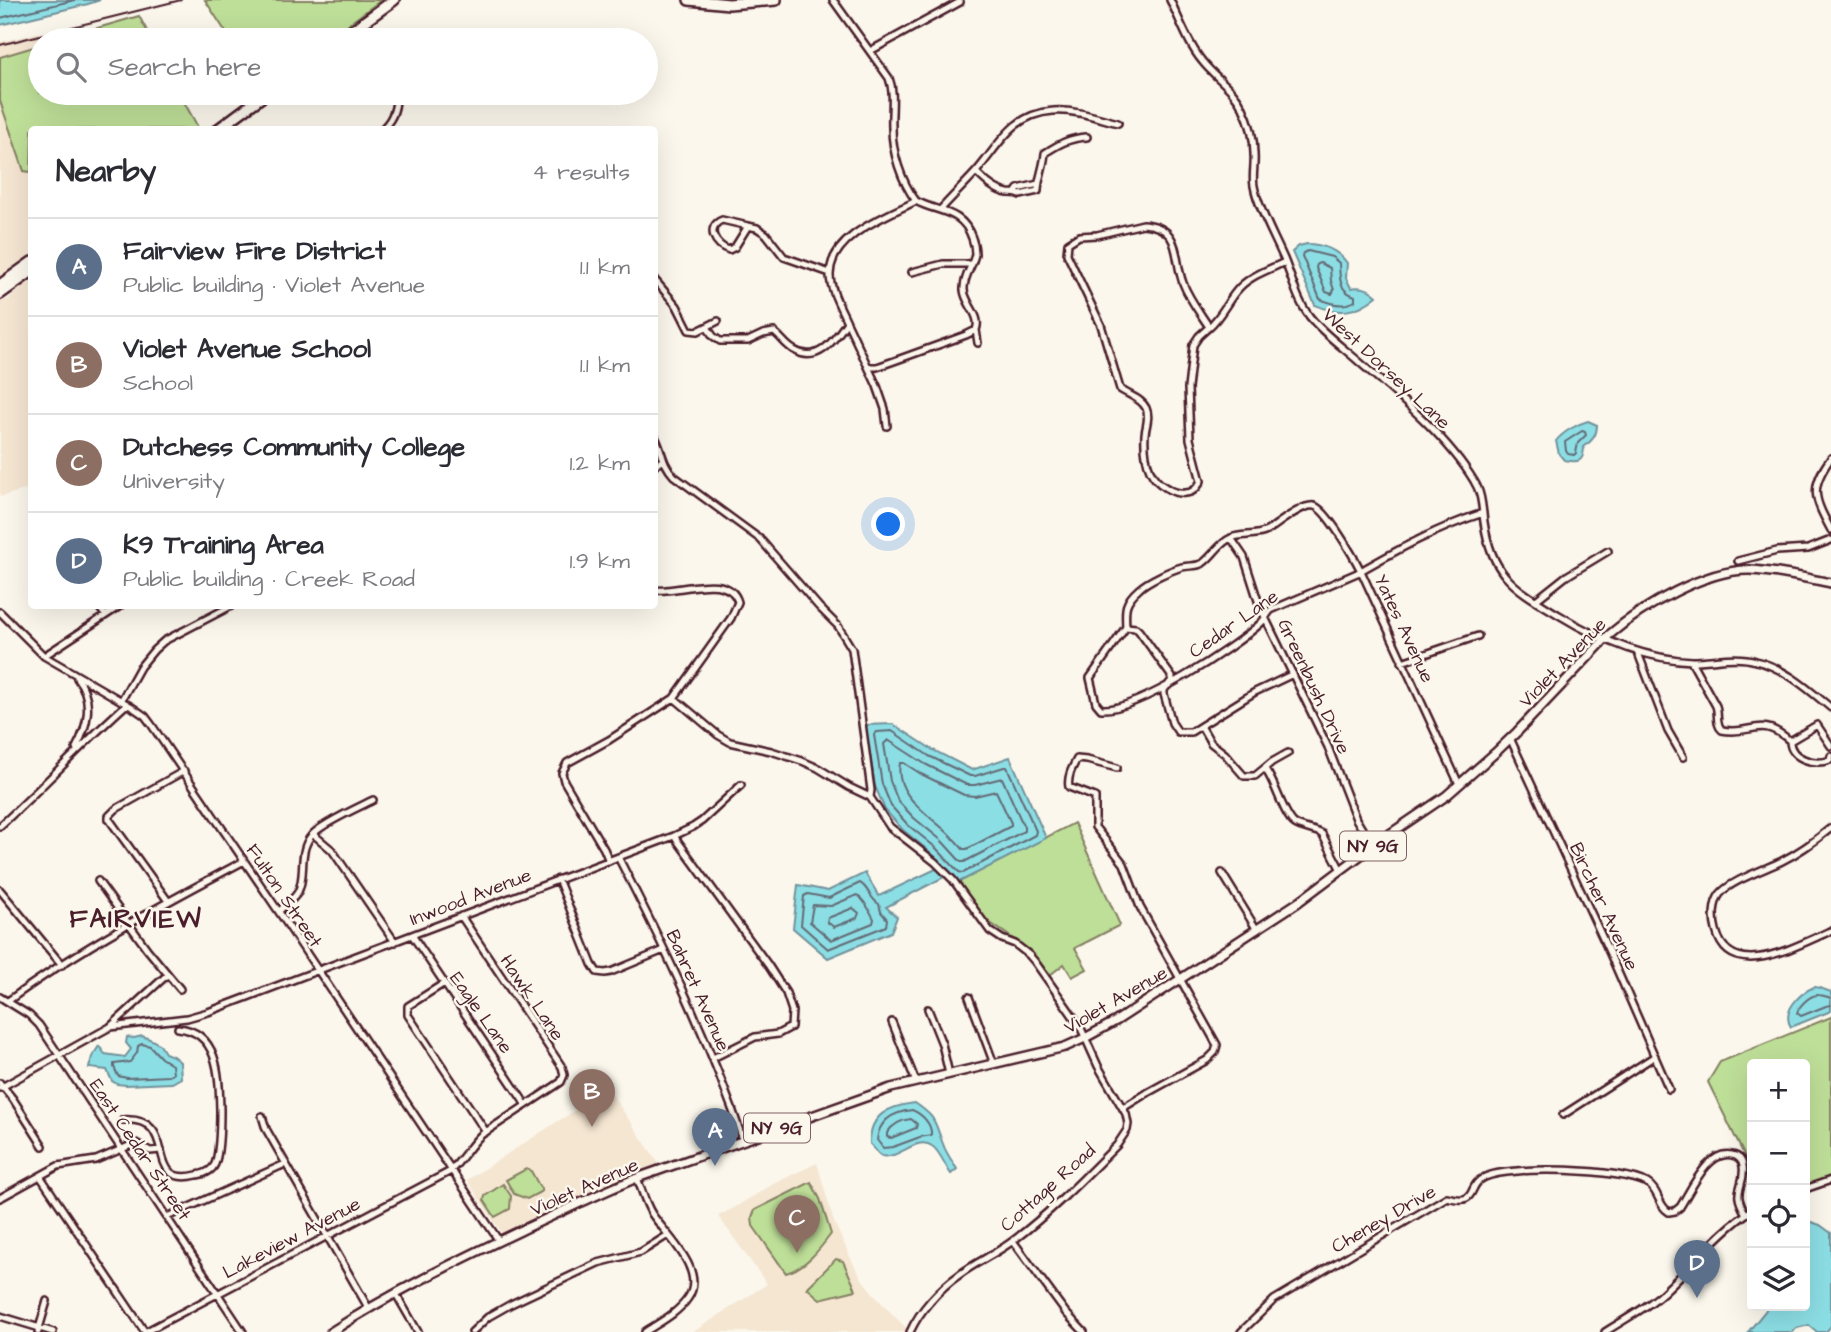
<!DOCTYPE html>
<meta charset="utf-8">
<style>
:root{--surface:#fff;--page:#f7f7f7;--text:#2b2b33;--muted:#7c7c81;--line:#e1e1e2;--accent:#c8321e}
body{margin:0;font-family:"Architects Daughter",sans-serif;background:var(--page);color:var(--text)}
.controls{position:absolute;right:21px;bottom:21px;display:grid;overflow:hidden;border-radius:7px;box-shadow:0 7px 28px #0002}
.controls button{width:63px;height:63px;display:grid;place-items:center;padding:0;border:0;border-bottom:2px solid var(--line);background:var(--surface);color:var(--text);font:35px sans-serif}
.you{position:absolute;left:889px;top:525px;width:24px;height:24px;margin:-18px;border:5px solid #fff;border-radius:50%;background:#1a73e8;box-shadow:0 0 0 10px #1a73e833}
.badge{display:grid;place-items:center;width:46px;height:46px;border-radius:50%;background:var(--accent);color:#fff;font-size:23px;font-weight:700}
.pin{position:absolute;translate:-50% -58px;filter:drop-shadow(0 2px 4px #0008)}
.pin::after{content:'';position:absolute;top:37px;width:24px;height:21px;background:inherit;clip-path:polygon(0 0,100% 0,50% 100%)}
.list{margin:0;padding:0;list-style:none}
h2{display:flex;justify-content:space-between;align-items:center;height:91px;margin:0;padding:0 28px;font-size:30px}
h2 small{font-size:23px;font-weight:400;color:var(--muted)}
.list li{display:grid;grid-template-columns:46px 1fr auto;gap:21px;align-items:center;box-sizing:border-box;height:98px;padding:0 28px;border-top:2px solid var(--line)}
.list b{display:block;font-size:26px;white-space:nowrap}
.list p{margin:0;font-size:23px;white-space:nowrap;color:var(--muted)}
.list em{font-size:23px;font-style:normal;color:var(--muted)}
.icon{flex:none;width:38px;height:38px;fill:none;stroke:currentColor;stroke-width:2;stroke-linecap:round;stroke-linejoin:round}
.map{position:relative;flex:none;width:1831px;height:1332px;overflow:hidden}
.search{position:absolute;background:var(--surface);box-shadow:0 7px 28px #0002;left:28px;top:28px;width:630px;height:77px;display:flex;align-items:center;gap:18px;box-sizing:border-box;padding:0 24px;border-radius:38px;color:var(--muted);font-size:26px}
.panel{position:absolute;background:var(--surface);box-shadow:0 7px 28px #0002;left:28px;top:126px;width:630px;height:483px;border-radius:7px}
.map>svg:first-child{display:block}
.built{fill:#f5e6d2}
.green{fill:#bedf98;stroke:#847f62;stroke-width:2}
.water{fill:#8cdee5;stroke:#72929b;stroke-width:2}
.lines{fill:none;stroke-linecap:round;stroke-linejoin:round}
.shore{stroke:#646b75;stroke-width:2}
.minor-casing{stroke:#4a1f2b;stroke-width:10}
.major-casing{stroke:#4a1f2b;stroke-width:12}
.highway-casing{stroke:#4a1f2b;stroke-width:14}
.minor{stroke:#fbf7ec;stroke-width:5}
.major{stroke:#fbf7ec;stroke-width:7}
.highway{stroke:#fbf7ec;stroke-width:9}
.rail{stroke:#4a1f2b;stroke-width:2}
.labels{text-anchor:middle;stroke-width:5;stroke-linejoin:round;paint-order:stroke}
.shield{fill:#fbf7ec;stroke:#7f6065;stroke-width:2}
.shield-label{font-size:18px;font-weight:bold;fill:#4a1f2b}
.street-label{font-size:19px;fill:#4a1f2b;stroke:#fbf7ec}
.district-label{font-size:26px;font-weight:bold;letter-spacing:2px;fill:#4a1f2b;stroke:#fbf7ec}
</style>
<div class="map">
<svg width="1831" height="1332" viewBox="0 0 1831 1332">
<rect width="100%" height="100%" fill="#fbf7ec"/>
<filter id="ink" filterUnits="userSpaceOnUse"><feTurbulence type="fractalNoise" baseFrequency=".0143" numOctaves="2"/><feDisplacementMap in="SourceGraphic" scale="14" xChannelSelector="R" yChannelSelector="G"/><feConvolveMatrix kernelMatrix="1 2 1 2 8 2 1 2 1" color-interpolation-filters="sRGB"/></filter>
<g filter="url(#ink)">
<path class="built" d="M 41,32 L 45,40 L 40,40 L 40,93 L 32,130 L 31,262 L 0,286 L 0,42 Z
M 31,277 L 31,488 L 0,497 L 0,302 L 9,299 L 25,280 Z
M 608,1089 L 660,1165 L 503,1235 L 467,1180 Z
M 817,1163 L 834,1222 L 852,1261 L 862,1279 L 877,1298 L 906,1328 L 904,1332 L 693,1332 L 767,1284 L 718,1216 L 732,1209 L 775,1183 Z"/>
<path class="green" d="M 205,0 L 381,0 L 327,40 L 231,40 Z
M 139,16 L 152,40 L 56,40 Z
M 40,45 L 40,93 L 179,93 L 199,129 L 32,130 L 31,172 L 24,171 L 0,101 L 0,57 Z
M 1074,823 L 1120,925 L 1075,948 L 1087,969 L 1072,977 L 1064,964 L 1050,975 L 1031,951 L 986,920 L 959,882 Z
M 1831,1017 L 1831,1184 L 1805,1191 L 1805,1064 L 1752,1064 L 1752,1171 L 1708,1082 L 1720,1062 Z
M 526,1169 L 531,1171 L 542,1191 L 527,1199 L 514,1194 L 506,1180 Z
M 811,1182 L 820,1199 L 831,1234 C 820,1249 805,1268 786,1273 L 753,1226 L 752,1217 L 755,1210 Z
M 503,1184 L 511,1196 L 510,1209 L 495,1217 L 484,1200 L 485,1196 Z
M 836,1259 L 843,1261 L 856,1290 L 820,1299 L 807,1288 Z"/>
<path class="water" d="M 0,0 L 100,0 L 88,4 L 0,25 Z
M 1307,244 C 1322,244 1338,250 1347,263 L 1346,278 L 1351,288 C 1361,286 1369,288 1377,296 C 1357,313 1338,315 1315,305 L 1292,252 L 1299,246 Z
M 1588,421 L 1597,425 C 1597,435 1593,441 1584,446 C 1584,462 1579,463 1564,460 L 1559,454 L 1556,441 C 1563,432 1577,424 1588,421 Z
M 893,724 L 933,750 L 972,770 L 1010,757 L 1046,838 L 959,882 L 930,852 L 903,830 L 885,810 L 875,786 L 865,725 Z
M 938,868 L 946,876 L 886,907 L 897,917 L 891,932 L 828,958 L 793,928 L 798,885 L 828,891 L 865,873 L 879,896 Z
M 1814,987 L 1820,988 L 1831,992 L 1831,1011 L 1791,1027 C 1781,1011 1800,993 1814,987 Z
M 142,1036 L 152,1040 L 160,1045 L 165,1053 L 173,1056 L 180,1062 L 181,1078 L 172,1083 L 126,1085 L 117,1084 L 112,1081 L 107,1070 L 89,1068 L 92,1057 L 99,1046 L 105,1054 L 125,1057 L 131,1049 L 126,1043 L 127,1037 L 134,1038 Z
M 915,1103 C 937,1118 934,1121 943,1144 C 946,1153 952,1161 957,1169 L 951,1174 C 945,1166 940,1151 932,1146 C 917,1135 898,1160 882,1156 C 877,1154 874,1147 870,1144 C 869,1114 890,1106 915,1103 Z
M 1805,1220 L 1820,1225 L 1831,1233 L 1831,1326 L 1826,1332 L 1817,1332 L 1809,1325 L 1797,1328 L 1792,1332 L 1748,1332 L 1766,1310 L 1766,1306 L 1805,1306 Z"/>
<g class="lines">
<path class="shore" d="M 0,18 L 75,0
M 1308,251 L 1332,257 L 1339,263 C 1340,277 1338,291 1355,296 L 1355,301 C 1345,307 1331,304 1320,299 L 1302,256 L 1303,253 Z
M 1320,263 L 1330,268 L 1331,281 L 1334,290 L 1332,294 L 1326,292 L 1316,268 L 1317,264 Z
M 1582,431 L 1585,432 L 1586,435 L 1578,443 L 1576,453 L 1574,455 L 1568,454 L 1566,451 L 1565,442 Z
M 892,731 L 929,756 L 970,776 L 975,776 L 1004,767 L 1007,767 L 1036,831 L 1035,835 L 963,873 L 959,872 L 935,847 L 908,825 L 891,806 L 882,784 L 874,735 L 877,732 Z
M 888,740 L 925,764 L 967,785 L 975,785 L 1002,778 L 1024,827 L 1024,831 L 964,862 L 961,862 L 941,840 L 914,818 L 898,801 L 890,781 L 884,744 Z
M 900,763 L 904,763 L 921,774 L 964,795 L 975,796 L 996,791 L 1011,823 L 1011,826 L 967,849 L 963,849 C 958,843 953,838 948,833 C 928,814 894,795 900,763 Z
M 860,883 C 868,887 870,899 879,904 L 881,912 L 887,919 L 886,926 L 828,949 L 801,925 L 804,896 L 808,894 L 829,898 Z
M 857,895 C 865,900 870,911 874,919 L 873,923 L 831,940 L 810,922 L 813,905 L 831,906 Z
M 853,908 L 859,913 L 857,918 L 834,927 L 827,922 L 828,918 Z
M 1831,998 C 1827,997 1823,995 1819,995 C 1810,994 1799,1006 1797,1013 L 1801,1016 L 1826,1006 L 1831,1005
M 142,1044 L 150,1046 L 161,1058 L 172,1065 L 173,1074 L 169,1076 L 127,1078 L 118,1076 L 114,1067 L 114,1064 L 130,1062 L 137,1053 L 138,1046 Z
M 912,1110 C 922,1114 932,1124 931,1135 L 920,1137 L 893,1147 L 883,1148 L 877,1140 C 879,1120 894,1112 912,1110 Z
M 911,1119 L 917,1124 L 916,1128 L 891,1138 L 887,1137 L 887,1133 C 893,1124 900,1120 911,1119 Z"/>
<defs>
<path id="minor" d="M 833,0 L 889,78 C 895,94 891,111 892,128 C 892,152 901,181 916,201
M 1170,0 C 1180,20 1188,44 1202,61 C 1215,78 1234,88 1243,108 C 1250,122 1254,139 1254,154 C 1255,165 1252,176 1254,186 C 1258,208 1275,238 1284,259 C 1292,278 1297,301 1310,317 C 1323,333 1341,346 1357,360 C 1396,394 1447,436 1474,481 C 1482,493 1482,508 1484,522 C 1492,577 1515,588 1559,615 C 1600,640 1644,659 1692,661 C 1713,661 1736,655 1756,661 C 1785,668 1808,689 1831,708
M 357,27 L 366,40
M 870,51 L 960,2
M 381,130 C 393,120 397,108 396,93
M 976,172 C 985,181 995,191 1008,193 C 1012,193 1016,193 1020,195 L 1038,191 C 1038,179 1044,167 1045,153 C 1059,144 1069,138 1087,137
M 1016,192 L 1018,189 L 1038,184
M 916,201 C 938,213 962,209 972,238 C 974,243 975,248 975,254 C 973,266 963,277 964,290 C 965,304 982,316 976,330 L 978,343
M 941,209 C 952,197 964,185 975,173 C 999,146 1011,114 1053,111 C 1074,109 1098,118 1118,123
M 722,220 L 748,226 L 735,247 L 729,250 C 715,246 705,227 722,220 Z
M 1143,224 C 1183,227 1173,257 1183,283 C 1189,299 1200,313 1209,327 L 1199,336 L 1193,345 L 1188,388 L 1190,439 L 1201,481 C 1198,487 1193,493 1185,493 C 1178,494 1171,491 1165,487 C 1147,477 1144,453 1145,434 C 1146,425 1150,417 1146,408 C 1141,398 1128,395 1120,389 L 1101,325 L 1067,254 L 1068,243 L 1079,236 L 1097,235 Z
M 748,226 L 757,228 L 766,234 L 784,257 L 830,273
M 912,272 L 943,264 L 972,264
M 654,279 L 677,306 L 689,330 L 698,331 L 718,321
M 847,322 L 877,386 L 885,409 L 887,426
M 707,327 L 713,336 L 720,341 L 748,341 L 763,334 L 774,332 C 781,337 786,346 794,350 C 818,365 835,339 847,322 C 841,308 831,292 830,276 C 829,236 887,216 916,201
M 1209,327 C 1222,316 1228,299 1240,287 C 1252,275 1270,269 1285,262
M 869,367 L 877,367 L 894,361 L 966,335 L 976,330
M 654,435 C 663,451 661,462 674,476 L 760,539 L 819,607 L 838,626 L 852,649 L 871,790 L 870,797
M 1831,458 C 1809,488 1814,498 1831,530
M 654,466 L 663,460
M 1231,538 L 1244,557 L 1260,607 L 1328,747 L 1356,819 L 1373,847
M 1738,561 L 1777,551 L 1808,549 L 1831,540
M 1536,600 L 1565,577 L 1608,551
M 98,606 L 105,615
M 0,612 L 44,656 L 132,707 L 145,716 L 151,724 L 281,915 L 499,1241
M 1126,627 L 1136,628 L 1139,631 L 1172,677 L 1172,680 L 1164,690 L 1164,694 L 1172,723 L 1178,732 L 1191,732 L 1255,692 L 1293,674
M 1638,653 L 1668,731 L 1683,757
M 44,656 L 120,606
M 1691,661 L 1716,706 C 1719,714 1715,724 1722,730 C 1752,736 1760,714 1790,741
M 1402,662 L 1478,636
M 674,698 L 718,735 L 730,742 L 771,751 L 802,761 L 818,768 L 849,787 L 870,797 L 890,827 L 935,862 L 953,880 L 990,931 L 1002,939 L 1015,944 L 1029,955 L 1035,962 L 1080,1026 L 1098,1066 L 1126,1114 L 1128,1124 L 1127,1130 L 1117,1145 C 1084,1178 1051,1212 1014,1240 C 996,1254 976,1262 959,1275 C 939,1289 920,1310 910,1332
M 121,701 L 140,667 L 154,650 L 164,641 L 231,606
M 1201,726 L 1211,743 L 1225,754 L 1244,776 L 1255,776 L 1272,762 L 1288,753
M 1510,738 L 1611,956 L 1669,1089
M 1831,746 L 1817,725 L 1790,741 C 1790,759 1816,766 1830,760 L 1831,756
M 76,748 C 88,726 94,699 77,678
M 1117,768 L 1087,760 L 1077,759 C 1072,768 1067,777 1069,787 L 1095,797 L 1095,827 L 1124,864 L 1140,907 L 1217,1045 L 1215,1052 L 1207,1060 L 1147,1093 L 1123,1108
M 1265,769 C 1275,781 1284,817 1295,824 C 1303,829 1313,829 1322,834 L 1341,870
M 1459,784 L 1361,571 C 1355,559 1326,508 1314,506 C 1302,504 1278,524 1267,531 C 1255,537 1242,533 1231,538 C 1219,543 1213,556 1203,563 C 1197,567 1189,565 1182,567 C 1171,570 1147,581 1139,589 C 1124,602 1125,609 1126,627 L 1090,678 L 1096,703 L 1101,709 C 1136,712 1234,648 1261,623 C 1265,619 1267,614 1271,610 L 1357,573 C 1397,550 1439,527 1483,513
M 0,826 C 44,786 83,743 127,704
M 1831,828 C 1815,841 1800,852 1782,861 C 1766,869 1730,881 1720,894 C 1713,903 1713,919 1716,930 C 1730,985 1799,944 1831,931
M 313,834 L 332,850 L 395,942
M 674,836 L 768,965 L 786,993 L 792,1011 L 791,1027 L 778,1034 L 755,1037 L 713,1058
M 618,857 C 665,948 710,1042 743,1140
M 609,861 L 604,849 L 564,781 L 562,773 L 567,763 L 609,740 L 674,698 L 731,618 L 738,602 C 729,570 676,594 654,590
M 1222,873 L 1257,930
M 558,879 L 592,964 L 597,972 L 605,973 L 611,972 L 664,950
M 98,881 L 147,949 L 180,989
M 0,890 L 62,965
M 168,901 L 109,819 L 109,816 L 116,809 L 184,771
M 279,911 C 285,906 294,899 298,892 C 307,874 297,852 312,835 C 321,824 359,807 373,800
M 412,935 L 526,1105
M 443,984 L 408,1006 L 408,1015 L 486,1132
M 0,997 L 29,1015 L 39,1025 L 243,1332
M 969,997 L 994,1064
M 8,1001 C 82,947 163,904 244,861
M 928,1009 L 942,1044 L 949,1074
M 892,1022 L 916,1082
M 110,1027 L 167,975
M 0,1083 L 13,1099 L 43,1146
M 0,1088 L 110,1027 L 187,1018 L 208,1012 L 674,836 L 693,827 L 702,821 L 741,785
M 1563,1115 L 1655,1056
M 262,1116 L 266,1129 L 369,1309
M 123,1120 C 183,1116 140,1189 197,1175 C 204,1174 212,1171 215,1164 C 220,1151 220,1124 220,1110 C 219,1078 220,1032 178,1028
M 40,1176 L 145,1332
M 637,1178 C 642,1190 645,1203 652,1214 C 666,1235 707,1271 688,1298 C 678,1313 660,1322 645,1332
M 1805,1189 L 1831,1180
M 0,1198 L 58,1166 L 96,1160 L 136,1143 L 150,1151 L 161,1150
M 167,1217 L 285,1164
M 1013,1241 L 1066,1313 L 1084,1332
M 396,1294 L 418,1332
M 0,1316 L 53,1332
M 38,1332 L 47,1301
M 145,1332 L 449,1172 C 462,1161 469,1146 481,1135 L 561,1082 L 564,1075 L 562,1067 L 461,916
M 472,1332 L 488,1317 L 511,1304 L 598,1263 L 641,1252 L 668,1235
M 1241,1332 L 1274,1300 L 1447,1197 C 1480,1206 1465,1186 1485,1177 C 1510,1165 1623,1169 1647,1183 C 1659,1190 1658,1206 1669,1212 L 1675,1211 L 1680,1207 C 1691,1190 1708,1149 1732,1155 C 1738,1156 1742,1160 1743,1166 C 1746,1188 1730,1189 1746,1214
M 1605,1332 C 1627,1318 1650,1306 1668,1288 C 1696,1262 1720,1231 1752,1210"/>
<path id="major" d="M 331,1332 C 391,1293 455,1262 520,1231 C 559,1213 597,1194 637,1178 L 891,1088 L 1065,1047 L 1085,1038 L 1116,1021 L 1297,903 L 1381,840 L 1446,796 L 1495,753 L 1517,732 L 1609,635 C 1642,607 1706,569 1750,570 C 1777,571 1805,578 1831,583"/>
<path id="highway" d="M 689,0 L 729,4 L 776,0
M 339,40 L 394,0
M 217,130 L 267,93
M 0,285 L 32,262
M 0,294 L 32,271"/>
</defs>
<use href="#minor" class="minor-casing"/>
<use href="#major" class="major-casing"/>
<use href="#highway" class="highway-casing"/>
<use href="#minor" class="minor"/>
<use href="#major" class="major"/>
<use href="#highway" class="highway"/>
<path class="rail" d="M 0,45 L 181,0"/>
</g>
</g>
<g class="labels">
<g class="shield">
<rect x="1340" y="831.5" width="66" height="29" rx="5"/>
<rect x="744" y="1113.5" width="66" height="29" rx="5"/>
</g>
<g class="shield-label">
<text x="1373" y="852">NY 9G</text>
<text x="777" y="1134">NY 9G</text>
</g>
<g class="street-label">
<text transform="translate(1387 368) rotate(43)" y="7">West Dorsey Lane</text>
<text transform="translate(1233 623) rotate(-35)" y="7">Cedar Lane</text>
<text transform="translate(1405 628) rotate(65)" y="7">Yates Avenue</text>
<text transform="translate(1562 662) rotate(-46)" y="7">Violet Avenue</text>
<text transform="translate(1315 686) rotate(65)" y="7">Greenbush Drive</text>
<text transform="translate(285 895) rotate(56)" y="7">Fulton Street</text>
<text transform="translate(470 896) rotate(-21)" y="7">Inwood Avenue</text>
<text transform="translate(1605 906) rotate(65)" y="7">Bircher Avenue</text>
<text transform="translate(699 990) rotate(66)" y="7">Bahret Avenue</text>
<text transform="translate(533 997) rotate(56)" y="7">Hawk Lane</text>
<text transform="translate(1115 999) rotate(-30)" y="7">Violet Avenue</text>
<text transform="translate(482 1012) rotate(55)" y="7">Eagle Lane</text>
<text transform="translate(141 1149) rotate(56)" y="7">East Cedar Street</text>
<text transform="translate(584 1186) rotate(-24)" y="7">Violet Avenue</text>
<text transform="translate(1047 1187) rotate(-42)" y="7">Cottage Road</text>
<text transform="translate(1383 1218) rotate(-30)" y="7">Cheney Drive</text>
<text transform="translate(291 1237) rotate(-28)" y="7">Lakeview Avenue</text>
</g>
<g class="district-label">
<text x="136" y="927">FAIRVIEW</text>
</g>
</g>
</svg>
<div class="controls">
<button>+</button>
<button>−</button>
<button><svg class="icon" aria-label="locate" viewBox="0 0 24 24"><circle cx="12" cy="12" r="6"/><path d="M12 2v4M12 18v4M2 12h4M18 12h4"/></svg></button>
<button><svg class="icon" aria-label="layers" viewBox="0 0 24 24"><path d="M12 4l9 5-9 5-9-5zM3 14l9 5 9-5"/></svg></button>
</div>
<div class="you"></div>
<div class="pin badge" style="left:715px;top:1166px;background:#5c6f8a">A</div>
<div class="pin badge" style="left:592px;top:1127px;background:#8d6e63">B</div>
<div class="pin badge" style="left:797px;top:1253px;background:#8d6e63">C</div>
<div class="pin badge" style="left:1697px;top:1298px;background:#5c6f8a">D</div>
<div class="search"><svg class="icon" aria-label="search" viewBox="0 0 24 24"><circle cx="10" cy="10" r="6"/><path d="M15 15l6 6"/></svg>Search here</div>
<section class="panel">
<h2>Nearby<small>4 results</small></h2>
<ul class="list">
<li><span class="badge" style="background:#5c6f8a">A</span><div><b>Fairview Fire District</b><p>Public building · Violet Avenue</p></div><em>1.1 km</em></li>
<li><span class="badge" style="background:#8d6e63">B</span><div><b>Violet Avenue School</b><p>School</p></div><em>1.1 km</em></li>
<li><span class="badge" style="background:#8d6e63">C</span><div><b>Dutchess Community College</b><p>University</p></div><em>1.2 km</em></li>
<li><span class="badge" style="background:#5c6f8a">D</span><div><b>K9 Training Area</b><p>Public building · Creek Road</p></div><em>1.9 km</em></li>
</ul>
</section>
</div>
